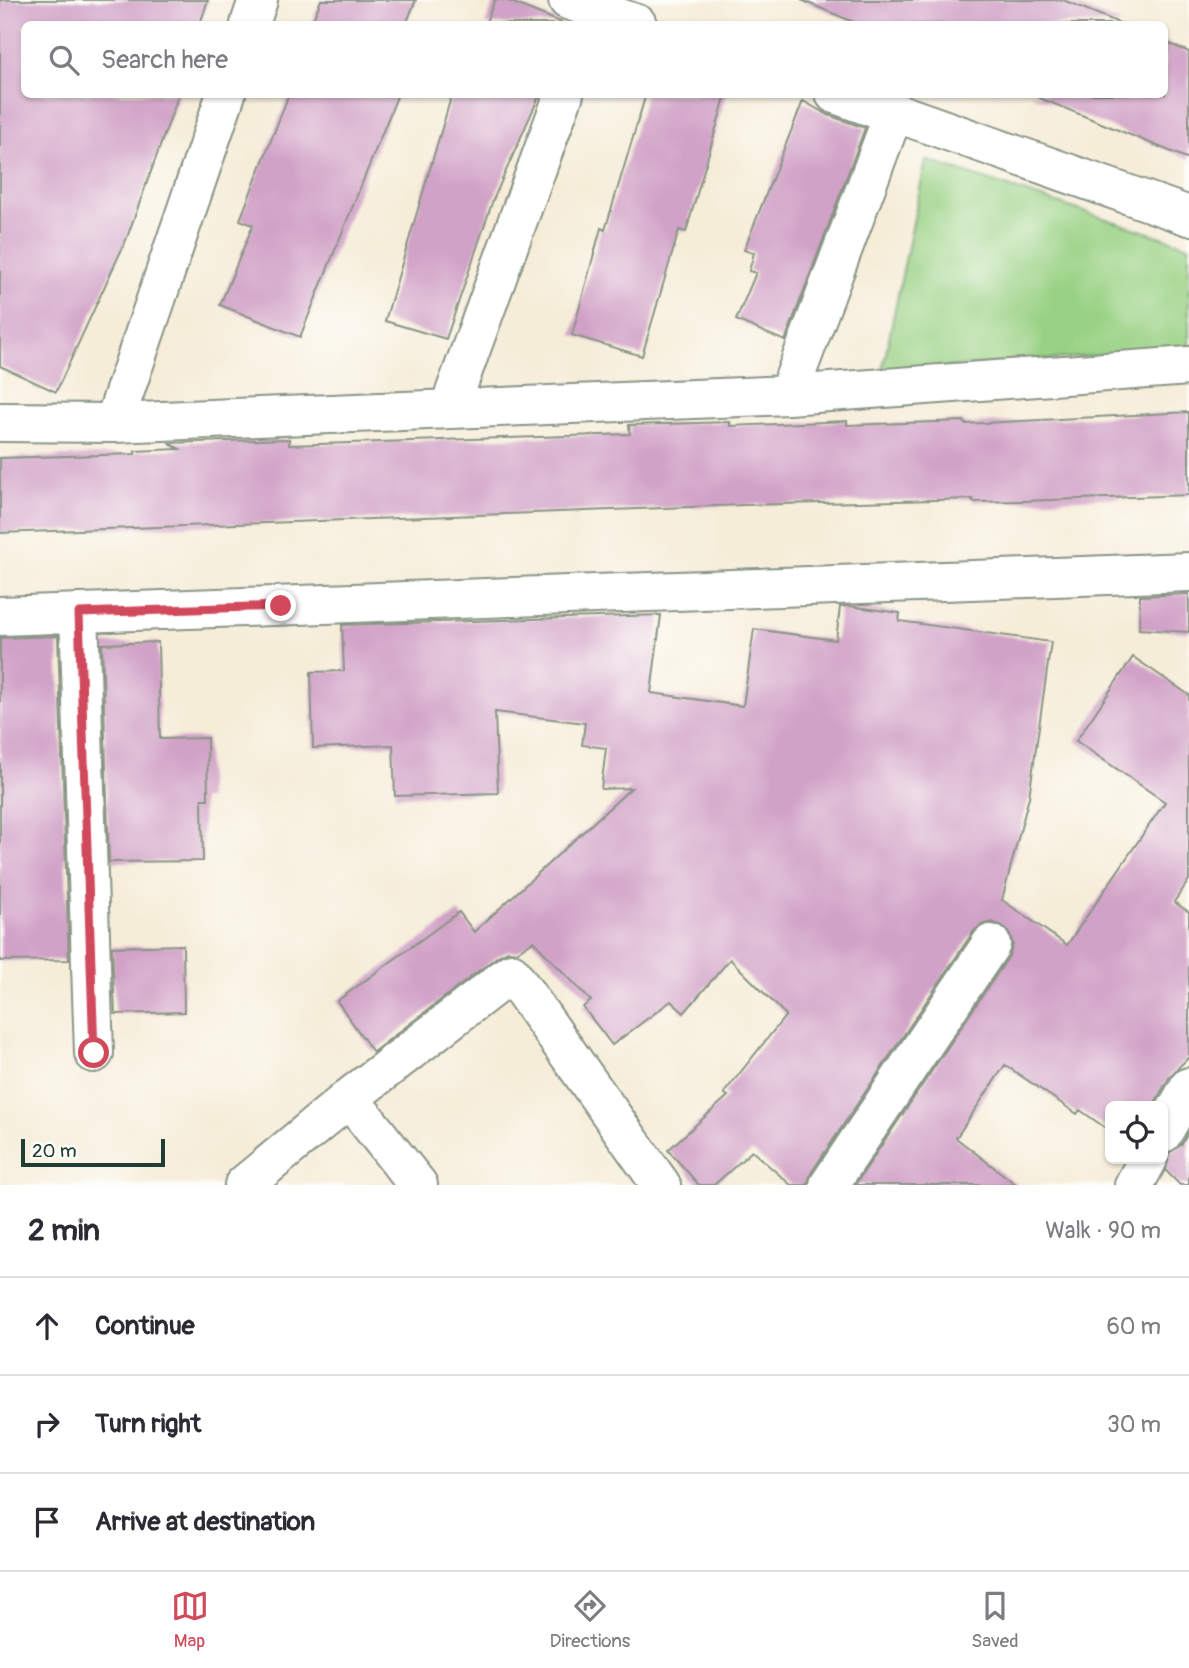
<!DOCTYPE html>
<meta charset="utf-8">
<style>
:root{--surface:#fff;--page:#f2f2f3;--text:#2b2b33;--muted:#7c7c81;--line:#e1e1e2;--accent:#d1495b}
body{margin:0;font-family:Pangolin,sans-serif;background:var(--page);color:var(--text)}
.controls{position:absolute;right:21px;bottom:21px;display:grid;overflow:hidden;border-radius:10px;box-shadow:0 2px 5px #0004}
.controls button{width:63px;height:63px;display:grid;place-items:center;padding:0;border:0;border-bottom:2px solid var(--line);background:var(--surface);color:var(--text);font:35px sans-serif}
.scale{position:absolute;left:21px;bottom:18px;width:144px;box-sizing:border-box;padding-left:7px;border:4px solid #1f3d34;border-top:0;font-size:19px;line-height:24px;white-space:nowrap;color:#1f3d34;-webkit-text-stroke:5px #fdfcf7;paint-order:stroke}
.stop{position:absolute;width:21px;height:21px;margin:-16px;border:5px solid #d1495b;border-radius:50%;background:#fff}
.stop.end{background:#d1495b;border-color:#fff;box-shadow:0 2px 7px #0008}
.list{margin:0;padding:0;list-style:none}
h2{display:flex;justify-content:space-between;align-items:center;height:91px;margin:0;padding:0 28px;font-size:30px}
h2 small{font-size:23px;font-weight:400;color:var(--muted)}
.list li{display:grid;grid-template-columns:46px 1fr auto;gap:21px;align-items:center;box-sizing:border-box;height:98px;padding:0 28px;border-top:2px solid var(--line)}
.list b{display:block;font-size:26px;white-space:nowrap}
.list em{font-size:23px;font-style:normal;color:var(--muted)}
.icon{flex:none;width:38px;height:38px;fill:none;stroke:currentColor;stroke-width:2;stroke-linecap:round;stroke-linejoin:round}
.map{position:relative;flex:none;width:1189px;height:1185px;overflow:hidden}
.search{position:absolute;background:var(--surface);box-shadow:0 2px 5px #0004;left:21px;right:21px;top:21px;height:77px;display:flex;align-items:center;gap:18px;box-sizing:border-box;padding:0 24px;border-radius:10px;color:var(--muted);font-size:26px}
.sheet{height:385px;background:var(--surface)}
nav{display:flex;justify-content:space-around;align-items:center;box-sizing:border-box;height:98px;border-top:2px solid var(--line);background:var(--surface);font-size:19px;color:var(--muted)}
nav a{display:grid;justify-items:center;gap:4px}
nav .on{color:var(--accent)}
.map>svg:first-child{display:block}
.green{fill:#9ad285;stroke:#5c885c;stroke-width:2}
.building{fill:#d1a2c7}
.lines{fill:none;stroke-linecap:round;stroke-linejoin:round}
.minor-casing{stroke:#8a9586;stroke-width:42}
.minor{stroke:#fff;stroke-width:38}
.route{stroke:#d1495b;stroke-width:9}
</style>
<div class="map">
<svg width="1189" height="1185" viewBox="0 0 1189 1185">
<rect width="100%" height="100%" fill="#fdfcf7"/>
<filter id="ink" filterUnits="userSpaceOnUse"><feTurbulence type="fractalNoise" baseFrequency=".0143" numOctaves="2"/><feDisplacementMap in="SourceGraphic" scale="14" xChannelSelector="R" yChannelSelector="G"/><feConvolveMatrix kernelMatrix="1 2 1 2 8 2 1 2 1" color-interpolation-filters="sRGB"/></filter>
<filter id="wash" filterUnits="userSpaceOnUse"><feTurbulence type="fractalNoise" baseFrequency=".00686" numOctaves="4" result="noise"/><feDisplacementMap in="SourceGraphic" scale="28" xChannelSelector="R" yChannelSelector="G"/><feGaussianBlur stdDeviation="1.57" result="paint"/><feColorMatrix in="noise" values="0 0 0 0 0 0 0 0 0 0 0 0 0 0 0 0 0 1.4 0 .05"/><feComposite in="paint" operator="in"/></filter>
<g filter="url(#wash)">
<rect width="100%" height="100%" fill="#f6edd9"/>
<path class="green" d="M 926,160 L 1189,246 L 1189,349 L 882,372 Z"/>
<g id="blocks">
<path class="building" d="M 0,0 L 208,0 L 200,24 L 24,24 L 24,94 L 179,94 L 126,240 L 56,392 L 0,366 Z
M 321,0 L 416,0 L 406,24 L 311,24 Z
M 495,0 L 506,0 L 565,24 L 485,24 Z
M 801,0 L 1063,0 L 1122,24 L 858,24 Z
M 1165,42 L 1189,52 L 1189,159 L 1030,94 L 1165,94 Z
M 289,94 L 398,94 L 300,337 L 220,305 L 253,225 L 240,220 Z
M 452,94 L 540,94 L 493,200 L 446,339 L 385,321 Z
M 646,94 L 726,94 L 686,232 L 679,230 L 642,356 L 572,335 L 601,228 L 605,230 Z
M 803,101 L 828,115 L 865,128 L 785,341 L 736,320 L 756,273 L 749,271 L 754,253 L 744,250 Z
M 1189,412 L 1189,495 L 1023,501 L 973,502 L 973,499 L 743,505 L 0,533 L 0,458 L 135,454 L 135,451 L 180,449 L 168,443 L 289,439 L 289,445 L 630,434 L 629,425 L 730,422 L 730,426 L 847,421 L 847,425 L 964,421 L 965,424 Z
M 1189,594 L 1189,632 L 1139,629 L 1140,596 Z
M 849,606 L 900,613 L 899,621 L 1051,642 L 1029,797 L 1002,900 L 1067,945 L 1165,802 L 1076,741 L 1133,657 L 1189,695 L 1189,880 L 1174,902 L 1189,912 L 1189,1057 L 1170,1076 L 1153,1106 L 1110,1106 L 1110,1131 L 1080,1110 L 1077,1114 L 1005,1065 L 956,1138 L 1017,1185 L 855,1185 L 1009,956 L 1013,945 L 1010,934 L 1003,926 L 992,922 L 981,925 L 973,932 L 811,1173 L 807,1185 L 791,1185 L 752,1151 L 714,1185 L 699,1185 L 668,1150 L 728,1096 L 724,1093 L 786,1015 L 730,959 L 684,1013 L 671,1001 L 612,1045 L 583,1007 L 591,1001 L 533,941 L 517,952 L 508,951 L 498,956 L 373,1052 L 337,1001 L 459,912 L 474,932 L 631,788 L 601,789 L 606,748 L 582,745 L 585,723 L 495,712 L 498,793 L 395,796 L 393,745 L 313,748 L 311,672 L 344,671 L 342,625 L 661,615 L 651,693 L 743,706 L 754,629 L 836,640 L 840,607 Z
M 58,636 L 69,960 L 0,961 L 0,638 Z
M 158,642 L 160,739 L 207,738 L 208,799 L 202,799 L 203,861 L 109,862 L 102,644 Z
M 183,945 L 184,1012 L 115,1014 L 112,947 Z
M 1189,1131 L 1189,1185 L 1180,1185 L 1166,1171 L 1169,1153 L 1182,1144 Z"/>
</g>
</g>
<g filter="url(#ink)">
<use href="#blocks" fill-opacity="0" stroke="#8a9586" stroke-width="2"/>
<g class="lines">
<defs>
<path id="minor" d="M 568,0 L 637,24
M 250,24 L 258,0
M 835,94 L 893,115 L 894,112 L 1189,216
M 788,395 L 893,115
M 449,409 L 564,94
M 0,422 L 114,423 L 788,395 L 1189,366
M 114,423 L 226,94
M 79,613 L 94,1053
M 0,616 L 1189,572
M 349,1098 L 418,1185
M 1163,1133 L 1189,1087
M 244,1185 L 349,1098 L 511,973 L 661,1185
M 829,1185 L 991,944
M 1134,1185 L 1148,1159"/>
</defs>
<use href="#minor" class="minor-casing"/>
<use href="#minor" class="minor"/>
</g>
</g>
<g class="lines" filter="url(#ink)">
<path class="route" d="M 94,1053 L 79,613 L 281,606"/>
</g>
</svg>
<div class="controls">
<button><svg class="icon" aria-label="locate" viewBox="0 0 24 24"><circle cx="12" cy="12" r="6"/><path d="M12 2v4M12 18v4M2 12h4M18 12h4"/></svg></button>
</div>
<div class="scale">20 m</div>
<div class="stop" style="left:94px;top:1053px"></div>
<div class="stop end" style="left:281px;top:606px"></div>
<div class="search"><svg class="icon" aria-label="search" viewBox="0 0 24 24"><circle cx="10" cy="10" r="6"/><path d="M15 15l6 6"/></svg>Search here</div>
</div>
<section class="sheet">
<h2>2 min<small>Walk · 90 m</small></h2>
<ul class="list">
<li><svg class="icon" aria-label="ahead" viewBox="0 0 24 24"><path d="M12 20V5M6 11l6-6 6 6"/></svg><div><b>Continue</b></div><em>60 m</em></li>
<li><svg class="icon" aria-label="right" viewBox="0 0 24 24"><path d="M7 20v-9h11M14 6l5 5-5 5"/></svg><div><b>Turn right</b></div><em>30 m</em></li>
<li><svg class="icon" aria-label="arrive" viewBox="0 0 24 24"><path d="M6 21V4h12l-3 4 3 4H6"/></svg><div><b>Arrive at destination</b></div></li>
</ul>
</section>
<nav>
<a class="on"><svg class="icon" aria-label="map" viewBox="0 0 24 24"><path d="M3 6l6-2 6 2 6-2v14l-6 2-6-2-6 2zM9 4v14M15 6v14"/></svg>Map</a>
<a><svg class="icon" aria-label="directions" viewBox="0 0 24 24"><path d="M12 3l9 9-9 9-9-9zM9 14v-3h6M13 9l2 2-2 2"/></svg>Directions</a>
<a><svg class="icon" aria-label="saved" viewBox="0 0 24 24"><path d="M7 4h10v16l-5-4-5 4z"/></svg>Saved</a>
</nav>
